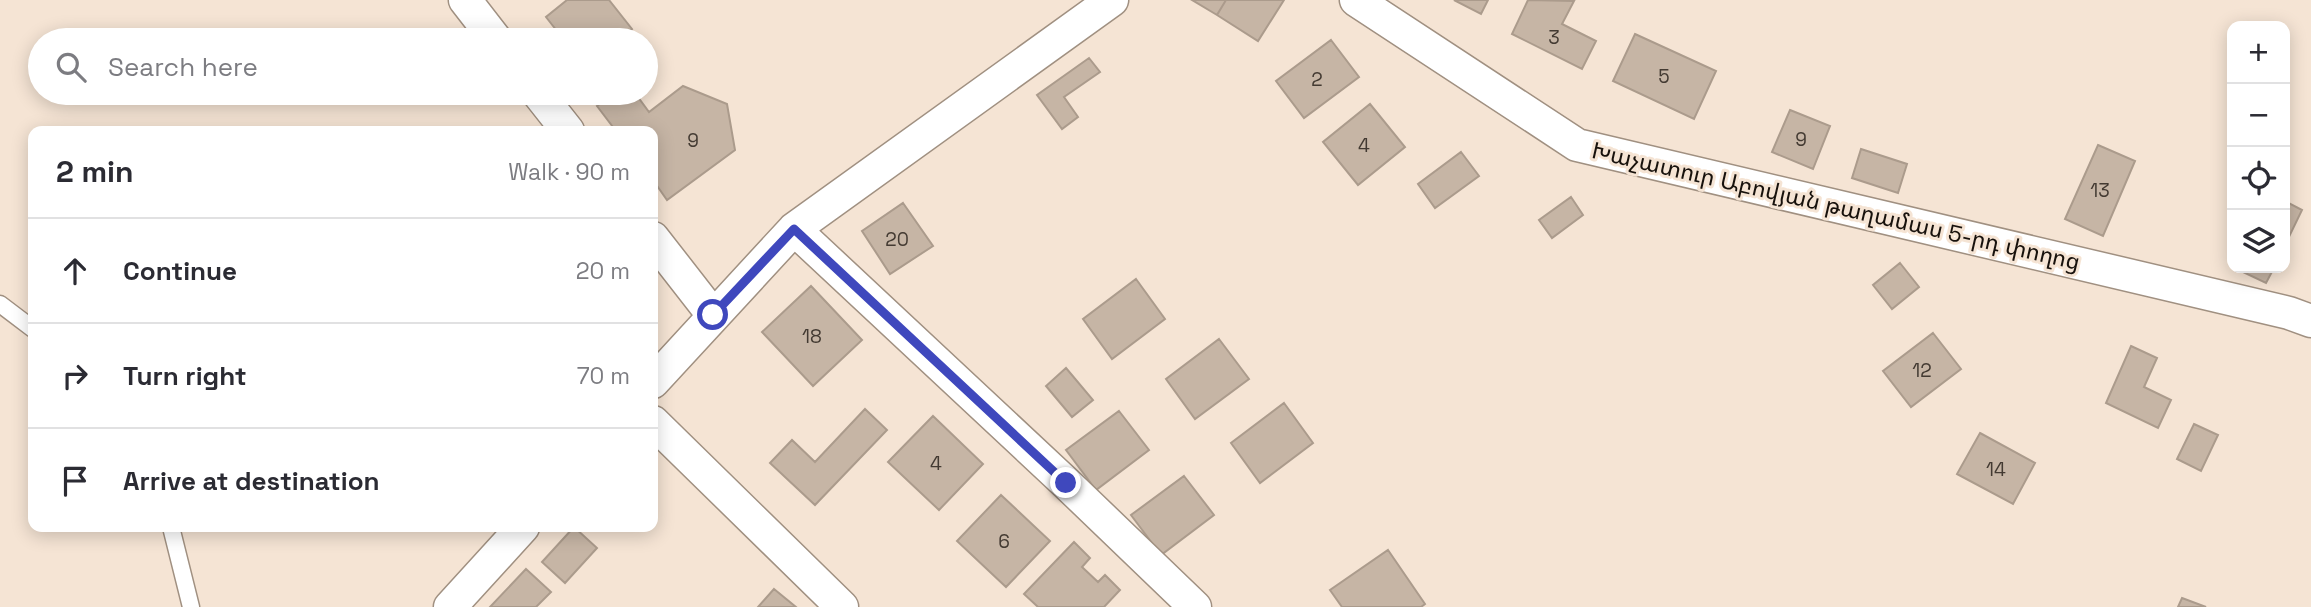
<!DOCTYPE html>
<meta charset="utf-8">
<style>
:root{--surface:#fff;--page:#f7f7f7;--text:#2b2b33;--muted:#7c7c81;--line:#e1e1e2}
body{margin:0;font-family:"Space Grotesk","Noto Sans Armenian",sans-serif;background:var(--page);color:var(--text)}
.controls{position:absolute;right:21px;top:21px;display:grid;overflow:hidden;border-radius:14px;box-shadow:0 4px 18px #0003}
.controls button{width:63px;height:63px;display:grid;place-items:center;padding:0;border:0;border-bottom:2px solid var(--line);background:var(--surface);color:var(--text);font:35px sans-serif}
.stop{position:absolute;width:21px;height:21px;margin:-16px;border:5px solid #3f48bd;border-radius:50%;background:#fff}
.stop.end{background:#3f48bd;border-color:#fff;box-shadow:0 2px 7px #0008}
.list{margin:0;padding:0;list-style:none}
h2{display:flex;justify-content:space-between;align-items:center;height:91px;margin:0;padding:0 28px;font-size:30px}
h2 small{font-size:23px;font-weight:400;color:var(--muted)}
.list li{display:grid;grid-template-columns:46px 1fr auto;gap:21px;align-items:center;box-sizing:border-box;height:105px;padding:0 28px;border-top:2px solid var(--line)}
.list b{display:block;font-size:26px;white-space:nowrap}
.list em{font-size:23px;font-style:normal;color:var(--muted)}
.icon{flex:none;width:38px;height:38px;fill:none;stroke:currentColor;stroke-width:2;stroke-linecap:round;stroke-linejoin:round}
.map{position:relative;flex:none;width:2311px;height:607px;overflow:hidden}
.search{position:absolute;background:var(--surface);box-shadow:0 4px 18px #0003;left:28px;top:28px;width:630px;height:77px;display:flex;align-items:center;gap:18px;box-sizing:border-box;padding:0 24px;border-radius:38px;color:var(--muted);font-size:26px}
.panel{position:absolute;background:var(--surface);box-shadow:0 4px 18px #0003;left:28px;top:126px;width:630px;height:406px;border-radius:14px}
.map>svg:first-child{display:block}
.building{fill:#c6b5a5;stroke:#ab9b8c;stroke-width:2}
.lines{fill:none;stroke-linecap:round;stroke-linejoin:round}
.service-casing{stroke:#a09081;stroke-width:19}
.minor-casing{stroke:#a09081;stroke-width:35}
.service{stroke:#fff;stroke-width:16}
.minor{stroke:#fff;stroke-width:32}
.route{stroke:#3f48bd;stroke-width:9}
.labels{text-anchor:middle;stroke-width:6;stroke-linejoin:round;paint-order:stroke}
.number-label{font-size:19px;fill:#433a32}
.street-label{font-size:23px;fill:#17110c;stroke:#f5e4d4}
</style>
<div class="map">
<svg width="2311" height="607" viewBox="0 0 2311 607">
<rect width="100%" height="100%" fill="#f5e4d4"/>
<path class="building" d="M 567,0 L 609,0 L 632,29 L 619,40 L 564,40 L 546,17 Z
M 1192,0 L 1226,0 L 1217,15 Z
M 1226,0 L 1284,0 L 1258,41 L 1217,15 Z
M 1454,0 L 1488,0 L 1481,14 Z
M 1528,0 L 1574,1 L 1562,24 L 1596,41 L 1582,69 L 1512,34 Z
M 1635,34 L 1716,71 L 1694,119 L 1613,81 Z
M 1331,40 L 1359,77 L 1304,118 L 1276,81 Z
M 1089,58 L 1100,72 L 1064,97 L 1078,117 L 1062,129 L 1037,95 Z
M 683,86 L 727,104 L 735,150 L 667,200 L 653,180 L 653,131 L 616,131 L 597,106 L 615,93 L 635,93 L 649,112 Z
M 1370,104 L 1405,147 L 1358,185 L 1323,142 Z
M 1790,110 L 1830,126 L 1813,169 L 1772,152 Z
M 2098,145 L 2135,161 L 2103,236 L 2065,219 Z
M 1861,149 L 1907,164 L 1898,193 L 1852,178 Z
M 1461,152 L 1479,176 L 1435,208 L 1418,184 Z
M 1571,197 L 1583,215 L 1552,238 L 1539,220 Z
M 2285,201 L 2302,210 L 2285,245 Z
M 903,203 L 933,246 L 890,274 L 862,231 Z
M 1900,263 L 1919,287 L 1892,309 L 1873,285 Z
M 2245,268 L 2274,268 L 2266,283 L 2243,272 Z
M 1136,279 L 1165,319 L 1112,359 L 1083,319 Z
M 811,286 L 862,340 L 813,386 L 762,332 Z
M 1933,333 L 1961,369 L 1911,407 L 1883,371 Z
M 1219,339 L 1249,379 L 1195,419 L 1166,379 Z
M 2131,346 L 2157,358 L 2144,387 L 2171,400 L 2158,428 L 2106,403 Z
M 1066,368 L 1093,400 L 1072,417 L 1046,386 Z
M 1284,403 L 1313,443 L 1260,483 L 1231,443 Z
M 865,409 L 887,430 L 815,505 L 770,463 L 792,440 L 815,462 Z
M 1119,411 L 1149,450 L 1096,490 L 1066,450 Z
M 933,416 L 983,464 L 939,510 L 888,462 Z
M 2194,424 L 2218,435 L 2201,471 L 2177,459 Z
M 1980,433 L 2035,463 L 2013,504 L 1957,474 Z
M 1184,476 L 1214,515 L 1161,555 L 1131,515 Z
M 1001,495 L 1050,541 L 1006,587 L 957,541 Z
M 574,527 L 597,548 L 565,583 L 542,562 Z
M 1074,542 L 1090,558 L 1082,567 L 1098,582 L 1105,575 L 1120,590 L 1104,607 L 1038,607 L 1024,594 Z
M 1388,550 L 1425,604 L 1421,607 L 1342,607 L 1330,590 Z
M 526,569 L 551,592 L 536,607 L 490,607 Z
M 774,589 L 796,607 L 758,607 Z
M 2182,598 L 2206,607 L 2178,607 Z"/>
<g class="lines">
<defs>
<path id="service" d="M 0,304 L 33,329
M 171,527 L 191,607"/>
<path id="minor" d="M 465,0 L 496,40
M 1356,0 L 1577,145 L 2289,313 L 2311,321
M 538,93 L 568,131
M 794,229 L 1066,483 L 1195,607
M 653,238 L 713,315
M 653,382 L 794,229 L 1112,0
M 653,422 L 842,607
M 450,607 L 523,527"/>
</defs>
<use href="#service" class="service-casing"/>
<use href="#minor" class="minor-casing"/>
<use href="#service" class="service"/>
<use href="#minor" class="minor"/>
</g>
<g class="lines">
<path class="route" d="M 713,315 L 794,229 L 1066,483"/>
</g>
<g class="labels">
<g class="number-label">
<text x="1554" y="44">3</text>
<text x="1664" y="83">5</text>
<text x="1317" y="86">2</text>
<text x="1801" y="146">9</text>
<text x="693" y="147">9</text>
<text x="1364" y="152">4</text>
<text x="2100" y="197">13</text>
<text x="897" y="246">20</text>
<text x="812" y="343">18</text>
<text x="1922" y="377">12</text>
<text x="936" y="470">4</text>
<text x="1996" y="476">14</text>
<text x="1004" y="548">6</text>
</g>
<g class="street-label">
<text transform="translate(1836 206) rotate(13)" y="8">Խաչատուր Աբովյան թաղամաս 5-րդ փողոց</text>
</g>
</g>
</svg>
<div class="controls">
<button>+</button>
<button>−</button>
<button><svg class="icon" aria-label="locate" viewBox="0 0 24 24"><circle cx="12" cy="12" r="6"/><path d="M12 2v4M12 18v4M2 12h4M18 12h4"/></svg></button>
<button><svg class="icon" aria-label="layers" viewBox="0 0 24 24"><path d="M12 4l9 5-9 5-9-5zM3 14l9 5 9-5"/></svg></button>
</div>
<div class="stop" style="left:713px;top:315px"></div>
<div class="stop end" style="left:1066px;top:483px"></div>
<div class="search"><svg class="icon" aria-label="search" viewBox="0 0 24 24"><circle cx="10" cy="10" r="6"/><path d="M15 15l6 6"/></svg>Search here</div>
<section class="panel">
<h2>2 min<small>Walk · 90 m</small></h2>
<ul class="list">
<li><svg class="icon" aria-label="ahead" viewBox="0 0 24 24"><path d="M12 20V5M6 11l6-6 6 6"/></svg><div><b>Continue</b></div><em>20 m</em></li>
<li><svg class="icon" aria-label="right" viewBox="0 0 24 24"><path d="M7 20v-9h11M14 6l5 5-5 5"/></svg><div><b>Turn right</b></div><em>70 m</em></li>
<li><svg class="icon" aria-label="arrive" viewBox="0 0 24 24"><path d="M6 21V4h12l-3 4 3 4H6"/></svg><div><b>Arrive at destination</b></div></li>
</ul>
</section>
</div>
